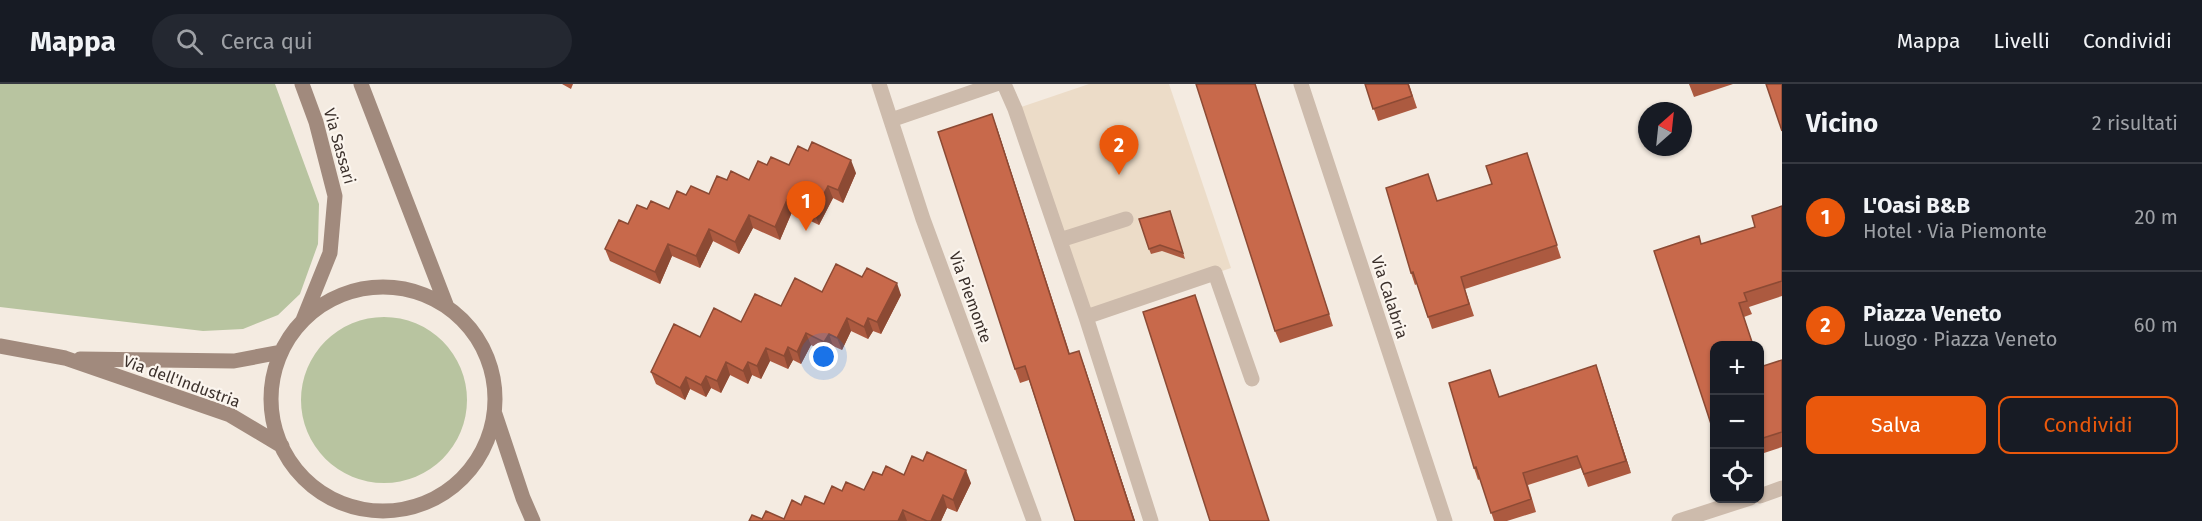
<!DOCTYPE html>
<html lang="it">
<meta charset="utf-8">
<style>
:root{--surface:#171b24;--page:#242831;--text:#f1f3f6;--muted:#9ea1a6;--line:#363941;--accent:#ea580c}
body{margin:0;font-family:"Fira Sans",sans-serif;background:var(--page);color:var(--text)}
.controls{position:absolute;right:18px;bottom:18px;display:grid;overflow:hidden;border-radius:12px;box-shadow:0 2px 4px #0004}
.controls button{width:54px;height:54px;display:grid;place-items:center;padding:0;border:0;border-bottom:2px solid var(--line);background:var(--surface);color:var(--text);font:30px sans-serif}
.compass{position:absolute;left:1638px;top:18px;width:54px;height:54px;border-radius:50%;background:var(--surface);box-shadow:0 2px 4px #0004;rotate:27deg}
.you{position:absolute;left:824px;top:273px;width:21px;height:21px;margin:-15px;border:4px solid #fff;border-radius:50%;background:#1a73e8;box-shadow:0 0 0 9px #1a73e833}
.badge{display:grid;place-items:center;width:39px;height:39px;border-radius:50%;background:var(--accent);color:#fff;font-size:20px;font-weight:700}
.pin{position:absolute;translate:-50% -50px;filter:drop-shadow(0 2px 3px #0008)}
.pin::after{content:'';position:absolute;top:32px;width:21px;height:18px;background:inherit;clip-path:polygon(0 0,100% 0,50% 100%)}
.list{margin:0;padding:0;list-style:none}
h2{display:flex;justify-content:space-between;align-items:center;height:78px;margin:0;padding:0 24px;font-size:26px}
h2 small{font-size:20px;font-weight:400;color:var(--muted)}
.list li{display:grid;grid-template-columns:39px 1fr auto;gap:18px;align-items:center;box-sizing:border-box;height:108px;padding:0 24px;border-top:2px solid var(--line)}
.list b{display:block;font-size:22px;white-space:nowrap}
.list p{margin:0;font-size:20px;white-space:nowrap;color:var(--muted)}
.list em{font-size:20px;font-style:normal;color:var(--muted)}
.actions{display:flex;gap:12px;padding:18px 24px}
.actions a{flex:1;padding:14px 0;border:2px solid var(--accent);border-radius:12px;text-align:center;font-size:21px;color:var(--accent)}
.actions .main{background:var(--accent);color:#fff}
.icon{flex:none;width:33px;height:33px;fill:none;stroke:currentColor;stroke-width:2;stroke-linecap:round;stroke-linejoin:round}
.map{position:relative;flex:none;width:1782px;height:437px;overflow:hidden}
header{display:flex;align-items:center;gap:36px;box-sizing:border-box;height:84px;padding:0 30px;background:var(--surface);border-bottom:2px solid var(--line)}
header strong{font-size:28px}
nav{display:flex;gap:33px;margin-inline-start:auto;font-size:21px}
.search{width:420px;height:54px;background:var(--page);display:flex;align-items:center;gap:15px;box-sizing:border-box;padding:0 21px;border-radius:33px;color:var(--muted);font-size:22px}
main{display:flex}
aside{flex:1;background:var(--surface)}
.map>svg:first-child{display:block}
.green{fill:#b8c4a0}
.plaza{fill:#ecdcc8}
.lines{fill:none;stroke-linecap:round;stroke-linejoin:round}
.street{stroke:#cdbbac;stroke-width:15}
.secondary{stroke:#a18a7d;stroke-width:15}
.wall{fill:#ac5a40}
.shaded-wall{fill:#8c4a34}
.building{fill:#c8694b;stroke:#8c4a34;stroke-width:1.5}
.labels{text-anchor:middle;stroke-width:4.5;stroke-linejoin:round;paint-order:stroke}
.street-label{font-size:16px;fill:#3b302b;stroke:#fbf5ee}
</style>
<header>
<strong>Mappa</strong>
<div class="search"><svg class="icon" aria-label="search" viewBox="0 0 24 24"><circle cx="10" cy="10" r="6"/><path d="M15 15l6 6"/></svg>Cerca qui</div>
<nav><a>Mappa</a><a>Livelli</a><a>Condividi</a></nav>
</header>
<main>
<div class="map">
<svg width="1782" height="437" viewBox="0 0 1782 437">
<rect width="100%" height="100%" fill="#f4ebe1"/>
<path class="green" d="M 0,0 L 275,0 L 319,120 L 318,160 L 300,210 L 278,231 L 243,245 L 203,247 L 0,223 Z
M301 316a83 83 0 1 1 166 0a83 83 0 1 1-166 0Z"/>
<path class="plaza" d="M 1089,0 L 1169,0 L 1231,184 L 1086,233 L 1015,25 Z"/>
<g class="lines">
<path class="street" d="M 879,0 L 923,135 L 1034,437
M 1004,0 L 1015,25 L 1086,233 L 1151,437
M 1301,0 L 1445,437
M 891,36 L 996,0
M 1060,156 L 1126,135
M 1086,233 L 1215,189 L 1252,295
M 1760,412 L 1782,404
M 1679,437 L 1750,414"/>
<path class="secondary" d="M 302,0 L 316,38 L 335,112 L 330,169 L 303,236
M 361,0 L 447,223
M271 315a112 112 0 1 1 224 0a112 112 0 1 1-224 0Z
M 0,262 L 65,274 L 230,331 L 282,362
M 80,275 L 234,277 L 281,268
M 495,330 L 523,414 L 533,437"/>
</g>
<path class="wall" d="M 562,0 L 573,0 L 571,5 Z
M 1255,0 L 1333,242 L 1280,259 L 1275,247 Z
M 1365,0 L 1409,0 L 1417,24 L 1378,37 Z
M 1689,0 L 1733,0 L 1694,13 Z
M 997,44 L 1070,270 L 1084,281 L 1135,437 L 1075,437 L 1029,296 L 1020,299 L 1015,285 Z
M 789,81 L 856,89 L 843,119 L 833,114 L 819,141 L 792,128 L 780,156 L 753,144 L 739,170 L 713,157 L 700,184 L 672,172 L 660,200 L 610,177 L 605,165 L 628,140 L 647,125 L 669,125 L 686,111 L 709,110 L 727,96 L 749,96 Z
M 1531,81 L 1561,174 L 1465,205 L 1474,232 L 1432,245 L 1417,200 L 1415,201 L 1411,189 L 1438,117 L 1492,100 Z
M 1782,122 L 1782,212 L 1749,223 L 1752,230 L 1744,233 L 1753,261 L 1714,261 L 1702,160 L 1755,143 Z
M 1170,127 L 1185,175 L 1162,167 L 1151,170 L 1149,165 Z
M 862,193 L 901,211 L 881,250 L 873,247 L 868,255 L 851,247 L 842,266 L 833,262 L 829,270 L 811,261 L 801,280 L 793,276 L 788,285 L 770,277 L 761,295 L 752,291 L 748,300 L 730,291 L 721,309 L 711,304 L 706,313 L 690,305 L 685,316 L 656,300 L 651,288 L 700,253 L 781,222 Z
M 1782,276 L 1782,363 L 1761,370 L 1760,366 L 1760,281 L 1760,283 Z
M 1600,293 L 1631,389 L 1588,403 L 1581,384 L 1528,401 L 1536,428 L 1507,437 L 1494,437 L 1480,395 L 1478,396 L 1474,384 L 1499,313 Z
M 882,391 L 904,391 L 971,399 L 957,428 L 947,424 L 941,437 L 749,437 L 762,435 L 784,435 L 801,421 L 824,420 L 842,407 L 864,406 Z"/>
<path class="shaded-wall" d="M 992,30 L 997,44 L 1074,284 L 1069,270 Z
M 851,76 L 856,89 L 843,119 L 838,106 Z
M 828,102 L 833,114 L 819,141 L 814,128 Z
M 787,116 L 792,128 L 780,156 L 775,143 Z
M 749,131 L 753,144 L 739,170 L 735,158 Z
M 709,145 L 713,157 L 700,184 L 696,172 Z
M 668,160 L 672,172 L 660,200 L 655,188 Z
M 897,199 L 901,211 L 881,250 L 877,238 Z
M 847,234 L 851,247 L 842,266 L 837,254 Z
M 868,234 L 873,247 L 868,255 L 864,243 Z
M 806,249 L 811,261 L 801,280 L 797,268 Z
M 829,250 L 833,262 L 829,270 L 824,258 Z
M 788,263 L 793,276 L 788,285 L 784,272 Z
M 766,264 L 770,277 L 761,295 L 757,282 Z
M 1079,267 L 1084,281 L 1135,437 L 1134,437 Z
M 726,278 L 730,291 L 721,309 L 717,297 Z
M 748,278 L 752,291 L 748,300 L 743,287 Z
M 1596,281 L 1600,293 L 1631,389 L 1626,377 Z
M 706,292 L 711,304 L 706,313 L 701,301 Z
M 686,293 L 690,305 L 685,316 L 680,304 Z
M 966,386 L 971,399 L 957,428 L 953,416 Z
M 943,411 L 947,424 L 941,437 L 931,437 Z
M 903,426 L 907,437 L 898,437 Z"/>
<path class="building" d="M 1196,0 L 1255,0 L 1329,230 L 1275,247 Z
M 1365,0 L 1408,0 L 1412,12 L 1373,25 Z
M 1766,0 L 1782,0 L 1782,47 Z
M 992,30 L 1069,270 L 1079,267 L 1134,437 L 1075,437 L 1025,282 L 1015,285 L 938,48 Z
M 812,58 L 851,76 L 838,106 L 828,102 L 814,128 L 787,116 L 775,143 L 749,131 L 735,158 L 709,145 L 696,172 L 668,160 L 655,188 L 605,165 L 619,136 L 628,140 L 637,121 L 647,125 L 651,117 L 669,125 L 677,107 L 686,111 L 691,102 L 709,110 L 717,92 L 727,96 L 731,87 L 749,96 L 758,77 L 767,81 L 771,73 L 789,81 L 798,62 L 808,67 Z
M 1527,69 L 1557,161 L 1461,193 L 1469,220 L 1428,233 L 1413,188 L 1411,189 L 1386,104 L 1428,90 L 1437,117 L 1492,100 L 1486,82 Z
M 1782,122 L 1782,197 L 1744,209 L 1747,217 L 1739,219 L 1753,261 L 1714,261 L 1714,349 L 1654,167 L 1699,152 L 1701,160 L 1755,143 L 1752,132 Z
M 1170,127 L 1183,169 L 1160,161 L 1149,165 L 1139,135 Z
M 836,180 L 862,193 L 867,184 L 897,199 L 877,238 L 868,234 L 864,243 L 847,234 L 837,254 L 829,250 L 824,258 L 806,249 L 797,268 L 788,263 L 784,272 L 766,264 L 757,282 L 748,278 L 743,287 L 726,278 L 717,297 L 706,292 L 701,301 L 686,293 L 680,304 L 651,288 L 674,240 L 700,253 L 714,224 L 741,238 L 755,210 L 781,222 L 795,194 L 822,208 Z
M 1195,211 L 1269,437 L 1210,437 L 1143,228 Z
M 1782,276 L 1782,348 L 1760,355 L 1760,283 Z
M 1596,281 L 1626,377 L 1584,390 L 1577,372 L 1523,389 L 1531,415 L 1491,429 L 1476,383 L 1474,384 L 1449,299 L 1490,286 L 1499,313 Z
M 927,368 L 966,386 L 953,416 L 943,411 L 931,437 L 927,437 L 903,426 L 898,437 L 749,437 L 752,431 L 762,435 L 766,427 L 784,435 L 792,416 L 801,421 L 805,412 L 824,420 L 832,402 L 842,407 L 846,398 L 864,406 L 873,388 L 882,391 L 886,382 L 904,391 L 912,372 L 923,377 Z"/>
<g class="labels">
<g class="street-label">
<text transform="translate(340 62) rotate(74)" y="6">Via Sassari</text>
<text transform="translate(971 213) rotate(70)" y="6">Via Piemonte</text>
<text transform="translate(1390 213) rotate(72)" y="6">Via Calabria</text>
<text transform="translate(182 297) rotate(20)" y="6">Via dell'Industria</text>
</g>
</g>
</svg>
<div class="controls">
<button>+</button>
<button>−</button>
<button><svg class="icon" aria-label="locate" viewBox="0 0 24 24"><circle cx="12" cy="12" r="6"/><path d="M12 2v4M12 18v4M2 12h4M18 12h4"/></svg></button>
</div>
<svg class="compass" viewBox="-18 -18 36 36"><path d="M0-13l5 13h-10z" fill="#e53935"/><path d="M0 13l5-13h-10z" fill="#9ea1a6"/></svg>
<div class="you"></div>
<div class="pin badge" style="left:806px;top:147px">1</div>
<div class="pin badge" style="left:1119px;top:91px">2</div>
</div>
<aside>
<h2>Vicino<small>2 risultati</small></h2>
<ul class="list">
<li><span class="badge">1</span><div><b>L'Oasi B&amp;B</b><p>Hotel · Via Piemonte</p></div><em>20 m</em></li>
<li><span class="badge">2</span><div><b>Piazza Veneto</b><p>Luogo · Piazza Veneto</p></div><em>60 m</em></li>
</ul>
<div class="actions"><a class="main">Salva</a><a>Condividi</a></div>
</aside>
</main>
